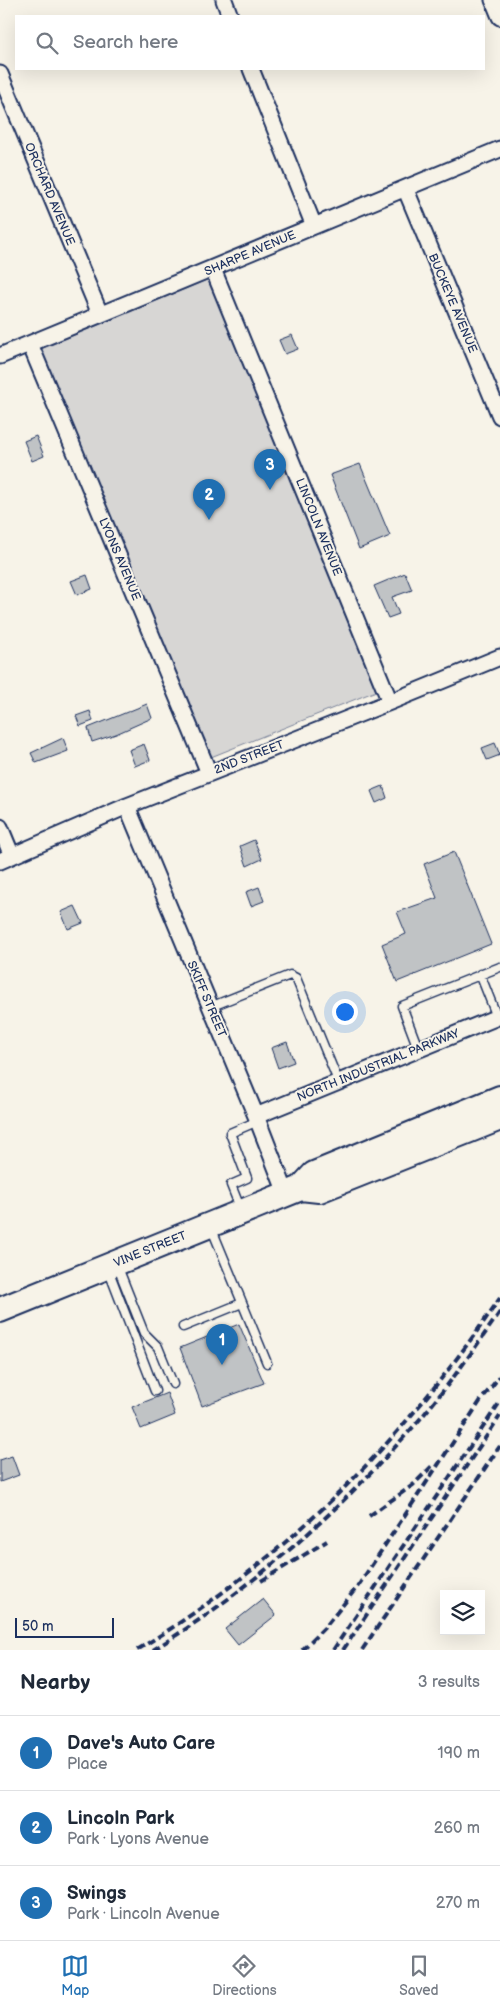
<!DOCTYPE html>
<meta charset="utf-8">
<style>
:root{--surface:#fff;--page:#f2f2f3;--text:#1f2937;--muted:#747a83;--line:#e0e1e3;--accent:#1f6fb2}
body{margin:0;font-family:"Balsamiq Sans",sans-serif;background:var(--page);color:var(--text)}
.controls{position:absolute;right:15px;bottom:15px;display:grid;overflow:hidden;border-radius:0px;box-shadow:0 5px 20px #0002}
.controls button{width:45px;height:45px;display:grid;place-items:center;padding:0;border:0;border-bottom:1px solid var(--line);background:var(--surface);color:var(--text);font:25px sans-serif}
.scale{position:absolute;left:15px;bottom:12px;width:99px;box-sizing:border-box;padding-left:5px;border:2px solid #1b2f5e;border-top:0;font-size:14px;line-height:18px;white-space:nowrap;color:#1b2f5e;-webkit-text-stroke:4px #f7f3e8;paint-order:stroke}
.you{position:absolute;left:344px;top:1011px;width:18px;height:18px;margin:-12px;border:4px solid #fff;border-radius:50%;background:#1a73e8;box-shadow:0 0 0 8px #1a73e833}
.badge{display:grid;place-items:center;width:32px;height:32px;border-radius:50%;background:var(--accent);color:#fff;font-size:16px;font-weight:700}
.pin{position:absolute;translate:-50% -41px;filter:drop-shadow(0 1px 2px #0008)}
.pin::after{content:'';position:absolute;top:26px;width:18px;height:15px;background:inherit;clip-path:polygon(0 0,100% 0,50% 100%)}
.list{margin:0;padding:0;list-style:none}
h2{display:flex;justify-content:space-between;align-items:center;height:65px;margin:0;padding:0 20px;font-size:21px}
h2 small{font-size:16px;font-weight:400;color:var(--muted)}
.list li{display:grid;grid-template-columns:32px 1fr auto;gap:15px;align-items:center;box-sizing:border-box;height:75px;padding:0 20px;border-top:1px solid var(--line)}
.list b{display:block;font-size:19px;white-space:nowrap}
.list p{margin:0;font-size:16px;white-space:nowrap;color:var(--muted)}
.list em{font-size:16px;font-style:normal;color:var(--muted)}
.icon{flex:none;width:28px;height:28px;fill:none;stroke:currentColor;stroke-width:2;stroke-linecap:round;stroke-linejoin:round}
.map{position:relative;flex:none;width:500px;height:1650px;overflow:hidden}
.search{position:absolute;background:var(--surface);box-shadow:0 5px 20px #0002;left:15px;right:15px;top:15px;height:55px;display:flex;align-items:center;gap:12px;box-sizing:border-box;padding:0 18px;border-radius:0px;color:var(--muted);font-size:19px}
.sheet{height:290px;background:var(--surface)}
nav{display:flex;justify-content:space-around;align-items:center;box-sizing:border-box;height:70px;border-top:1px solid var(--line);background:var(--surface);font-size:14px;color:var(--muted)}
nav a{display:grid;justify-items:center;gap:2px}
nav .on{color:var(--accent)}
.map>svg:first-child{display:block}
.green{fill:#d7d6d4;stroke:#798299}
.building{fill:#c0c3c5;stroke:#1b2f5e}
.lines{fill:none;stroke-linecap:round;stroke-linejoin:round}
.service-casing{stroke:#1b2f5e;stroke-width:11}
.minor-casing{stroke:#1b2f5e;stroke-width:19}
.primary-casing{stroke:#1b2f5e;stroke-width:28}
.service{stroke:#f7f3e8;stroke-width:8}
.minor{stroke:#f7f3e8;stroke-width:15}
.primary{stroke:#f7f3e8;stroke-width:24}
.rail{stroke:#1b2f5e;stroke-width:4;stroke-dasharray:8 4;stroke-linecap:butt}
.labels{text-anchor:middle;stroke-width:4;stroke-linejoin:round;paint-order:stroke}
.street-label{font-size:12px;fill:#1b2f5e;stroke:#f7f3e8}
</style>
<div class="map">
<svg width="500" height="1650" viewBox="0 0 500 1650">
<rect width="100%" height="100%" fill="#f7f3e8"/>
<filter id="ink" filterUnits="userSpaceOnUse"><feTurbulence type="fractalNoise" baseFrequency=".02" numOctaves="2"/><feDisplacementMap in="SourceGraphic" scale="10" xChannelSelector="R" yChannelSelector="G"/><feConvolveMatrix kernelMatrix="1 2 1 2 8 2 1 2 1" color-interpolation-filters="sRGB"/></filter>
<g filter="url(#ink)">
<path class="green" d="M 209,279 L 376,691 L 211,757 L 41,349 Z"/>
<path class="building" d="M 292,335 L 298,349 L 285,354 L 279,340 Z
M 36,436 L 44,456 L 32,461 L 24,441 Z
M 360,464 L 390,536 L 359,549 L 330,475 Z
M 405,573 L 412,590 L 392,597 L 399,614 L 388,618 L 374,586 Z
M 87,575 L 92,589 L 77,595 L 71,581 Z
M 147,704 L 152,718 L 116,734 L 92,742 L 88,728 Z
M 90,711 L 93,721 L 80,726 L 76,716 Z
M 63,738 L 68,751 L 36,763 L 31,753 Z
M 495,743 L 500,755 L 487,760 L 482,748 Z
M 144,744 L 150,760 L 135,766 L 129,750 Z
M 383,786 L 387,798 L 376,803 L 371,791 Z
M 254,840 L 262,859 L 247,866 L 240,846 Z
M 454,852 L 491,944 L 397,982 L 382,944 L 406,934 L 397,912 L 437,898 L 424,864 Z
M 259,887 L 264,901 L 251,906 L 246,892 Z
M 75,906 L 83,923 L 68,929 L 61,912 Z
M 287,1042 L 294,1062 L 278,1068 L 271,1048 Z
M 239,1324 L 264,1383 L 202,1406 L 180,1348 Z
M 167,1393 L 175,1415 L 141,1429 L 132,1407 Z
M 12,1456 L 19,1475 L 0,1482 L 0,1460 Z
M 263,1599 L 276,1615 L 238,1645 L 225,1629 Z"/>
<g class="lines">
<defs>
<path id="service" d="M 480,974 L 497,1017
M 210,1007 L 290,975 L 296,978 L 338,1081
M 418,1048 L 402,1006 L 500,967
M 241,1210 L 231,1185 L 247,1178 L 230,1133 L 258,1121
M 211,1227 L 267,1363
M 117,1265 L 144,1333 L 158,1347 L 173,1384
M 108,1269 L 155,1391
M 183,1327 L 242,1303"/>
<path id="minor" d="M 224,0 L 230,16
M 493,0 L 500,17
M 251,69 L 314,226
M 0,74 L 100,314
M 406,190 L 500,416
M 213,269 L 390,702
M 30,344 L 209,773
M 0,356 L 500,149
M 127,806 L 256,1116 L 286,1193
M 0,827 L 12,856
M 0,861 L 127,806 L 390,702 L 500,657
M 256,1116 L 500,1016"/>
<path id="primary" d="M 301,1188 L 319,1190 L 500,1118
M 0,1310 L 301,1188 L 314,1174 L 500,1098"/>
</defs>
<use href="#service" class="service-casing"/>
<use href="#minor" class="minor-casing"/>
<use href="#primary" class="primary-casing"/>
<use href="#service" class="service"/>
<use href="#minor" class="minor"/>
<use href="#primary" class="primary"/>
<path class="rail" d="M 369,1516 L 413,1485 L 432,1466
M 261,1581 L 327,1541
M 137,1650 C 286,1559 402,1443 500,1298
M 153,1650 C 247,1592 332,1518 405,1436 C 440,1398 470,1355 500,1312
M 302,1650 L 326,1626 L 358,1586 L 481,1400 L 500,1376
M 333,1650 L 500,1402
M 343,1650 L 500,1416
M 362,1650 L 500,1446"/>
</g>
</g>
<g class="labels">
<g class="street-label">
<text transform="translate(50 194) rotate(67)" y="4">ORCHARD AVENUE</text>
<text transform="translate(250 253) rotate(-23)" y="4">SHARPE AVENUE</text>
<text transform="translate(453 303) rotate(67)" y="4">BUCKEYE AVENUE</text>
<text transform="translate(319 527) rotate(68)" y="4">LINCOLN AVENUE</text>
<text transform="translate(120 559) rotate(67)" y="4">LYONS AVENUE</text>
<text transform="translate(249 757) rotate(-21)" y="4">2ND STREET</text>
<text transform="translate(207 999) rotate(67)" y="4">SKIFF STREET</text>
<text transform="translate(378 1065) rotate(-22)" y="4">NORTH INDUSTRIAL PARKWAY</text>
<text transform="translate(150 1249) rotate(-22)" y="4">VINE STREET</text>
</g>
</g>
</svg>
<div class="controls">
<button><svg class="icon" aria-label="layers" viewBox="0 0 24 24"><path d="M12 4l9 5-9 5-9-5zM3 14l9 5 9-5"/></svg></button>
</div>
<div class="scale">50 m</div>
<div class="you"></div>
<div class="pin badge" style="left:222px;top:1365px">1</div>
<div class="pin badge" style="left:209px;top:520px">2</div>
<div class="pin badge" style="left:270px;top:490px">3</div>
<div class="search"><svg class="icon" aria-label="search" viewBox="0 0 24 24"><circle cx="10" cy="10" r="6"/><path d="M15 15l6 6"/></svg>Search here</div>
</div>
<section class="sheet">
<h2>Nearby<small>3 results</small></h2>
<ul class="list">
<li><span class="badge">1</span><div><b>Dave's Auto Care</b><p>Place</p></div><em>190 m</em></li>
<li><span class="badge">2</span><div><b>Lincoln Park</b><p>Park · Lyons Avenue</p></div><em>260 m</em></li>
<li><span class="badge">3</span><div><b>Swings</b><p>Park · Lincoln Avenue</p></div><em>270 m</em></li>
</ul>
</section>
<nav>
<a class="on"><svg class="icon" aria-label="map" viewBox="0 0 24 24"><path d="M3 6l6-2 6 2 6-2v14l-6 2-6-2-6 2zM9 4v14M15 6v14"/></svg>Map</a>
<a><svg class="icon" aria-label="directions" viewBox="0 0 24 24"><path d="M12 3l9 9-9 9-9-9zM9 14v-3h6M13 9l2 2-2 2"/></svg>Directions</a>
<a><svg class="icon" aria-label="saved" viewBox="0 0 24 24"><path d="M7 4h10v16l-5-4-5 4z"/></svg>Saved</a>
</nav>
